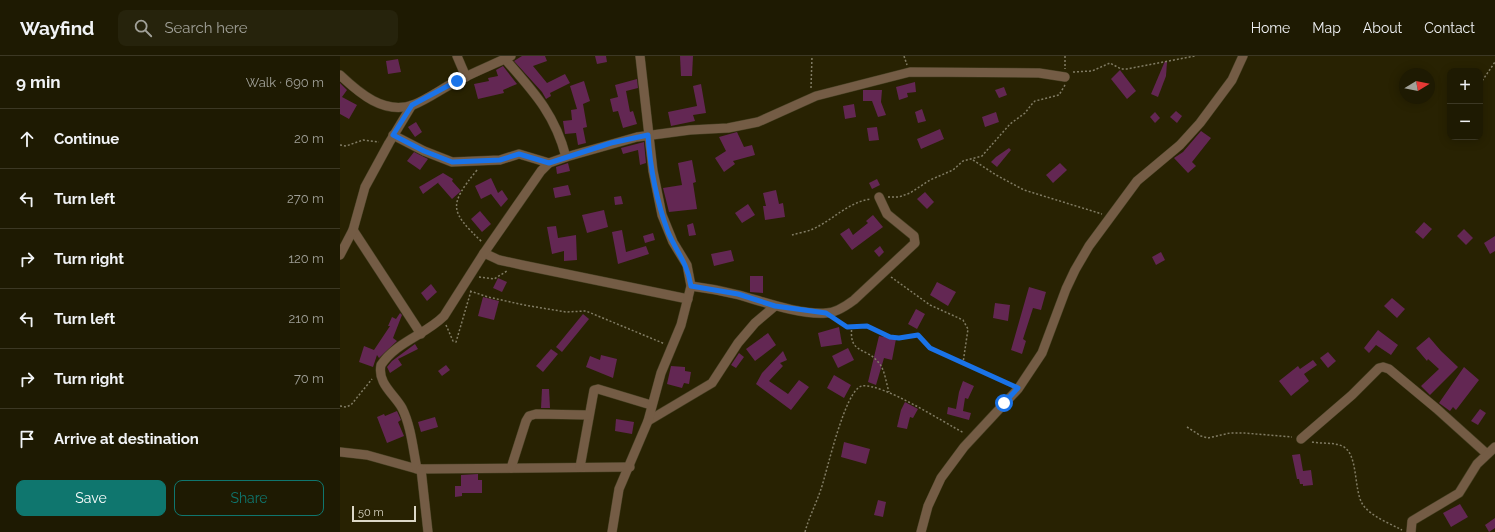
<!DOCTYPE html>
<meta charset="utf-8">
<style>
:root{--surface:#1e1a02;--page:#26230c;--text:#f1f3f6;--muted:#a1a199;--line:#3c3824;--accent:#0f766e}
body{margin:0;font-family:Raleway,sans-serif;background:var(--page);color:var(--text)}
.controls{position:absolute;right:12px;top:12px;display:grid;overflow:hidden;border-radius:8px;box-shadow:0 2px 10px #0003}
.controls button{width:36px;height:36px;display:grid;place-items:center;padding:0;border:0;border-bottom:1px solid var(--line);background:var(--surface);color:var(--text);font:20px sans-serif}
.compass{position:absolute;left:1059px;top:12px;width:36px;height:36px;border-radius:50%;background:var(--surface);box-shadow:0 2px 10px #0003;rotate:80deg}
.scale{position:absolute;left:12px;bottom:10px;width:64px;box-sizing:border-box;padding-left:4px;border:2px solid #dcd8c7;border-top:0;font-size:11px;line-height:14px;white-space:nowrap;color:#dcd8c7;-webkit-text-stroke:3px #282202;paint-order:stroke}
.stop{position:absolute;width:12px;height:12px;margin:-9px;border:3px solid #1a73e8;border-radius:50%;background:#fff}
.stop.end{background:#1a73e8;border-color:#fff;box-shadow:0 1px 4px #0008}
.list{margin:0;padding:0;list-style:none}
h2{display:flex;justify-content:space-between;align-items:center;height:52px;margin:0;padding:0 16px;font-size:17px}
h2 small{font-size:13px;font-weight:400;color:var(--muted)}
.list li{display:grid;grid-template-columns:26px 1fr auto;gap:12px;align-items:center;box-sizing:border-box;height:60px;padding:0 16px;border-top:1px solid var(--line)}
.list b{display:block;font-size:15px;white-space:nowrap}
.list em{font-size:13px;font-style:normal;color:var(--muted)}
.actions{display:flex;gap:8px;padding:12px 16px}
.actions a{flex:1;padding:9px 0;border:1px solid var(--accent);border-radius:8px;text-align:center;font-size:14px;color:var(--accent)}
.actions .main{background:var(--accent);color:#fff}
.icon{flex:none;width:22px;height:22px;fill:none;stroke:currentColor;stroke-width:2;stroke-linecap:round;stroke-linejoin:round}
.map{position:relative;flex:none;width:1155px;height:476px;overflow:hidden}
header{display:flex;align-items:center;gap:24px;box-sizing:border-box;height:56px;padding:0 20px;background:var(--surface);border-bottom:1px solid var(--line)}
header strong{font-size:19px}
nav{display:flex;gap:22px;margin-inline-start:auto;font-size:14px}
.search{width:280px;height:36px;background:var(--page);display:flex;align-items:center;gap:10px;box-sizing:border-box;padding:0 14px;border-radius:8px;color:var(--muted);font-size:15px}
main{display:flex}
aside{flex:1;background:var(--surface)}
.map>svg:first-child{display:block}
</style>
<header>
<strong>Wayfind</strong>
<div class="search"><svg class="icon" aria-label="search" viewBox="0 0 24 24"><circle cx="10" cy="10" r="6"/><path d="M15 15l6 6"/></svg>Search here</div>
<nav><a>Home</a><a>Map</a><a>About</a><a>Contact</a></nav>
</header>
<main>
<aside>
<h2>9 min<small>Walk · 690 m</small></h2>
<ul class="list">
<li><svg class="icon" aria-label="ahead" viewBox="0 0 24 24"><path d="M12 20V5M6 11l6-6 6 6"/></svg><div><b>Continue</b></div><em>20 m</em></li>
<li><svg class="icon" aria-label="left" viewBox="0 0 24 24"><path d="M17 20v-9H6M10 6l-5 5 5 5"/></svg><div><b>Turn left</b></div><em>270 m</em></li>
<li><svg class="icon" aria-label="right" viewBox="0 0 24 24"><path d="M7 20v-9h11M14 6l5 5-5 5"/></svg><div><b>Turn right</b></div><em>120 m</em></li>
<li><svg class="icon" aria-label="left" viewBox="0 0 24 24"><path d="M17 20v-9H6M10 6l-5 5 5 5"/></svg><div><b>Turn left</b></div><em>210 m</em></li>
<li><svg class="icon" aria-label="right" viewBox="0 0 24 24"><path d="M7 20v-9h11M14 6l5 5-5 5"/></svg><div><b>Turn right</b></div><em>70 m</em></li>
<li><svg class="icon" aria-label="arrive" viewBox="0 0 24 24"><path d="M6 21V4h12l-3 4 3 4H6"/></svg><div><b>Arrive at destination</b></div></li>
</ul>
<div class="actions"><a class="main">Save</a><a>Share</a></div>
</aside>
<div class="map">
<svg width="1155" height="476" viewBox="0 0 1155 476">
<rect width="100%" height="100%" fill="#282202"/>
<g fill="#632753">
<polygon points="182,0 205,0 207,5 193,10 207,27 225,18 230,27 210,37 211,40 206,43 202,36 174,5"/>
<polygon points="255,0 266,0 267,6 257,8"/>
<polygon points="340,0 353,0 352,20 341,20"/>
<polygon points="58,3 61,16 48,18 46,5"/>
<polygon points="825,5 827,6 826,20 818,41 811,38"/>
<polygon points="163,10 177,28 163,34 164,37 138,43 134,28 149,25 148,22 158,20 156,14"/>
<polygon points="780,14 796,35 787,43 771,23"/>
<polygon points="297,23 298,32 286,35 290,56 293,55 297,68 283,72 278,55 273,56 270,43 278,41 275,29"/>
<polygon points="244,25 250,45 243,48 247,71 243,72 246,87 238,89 236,77 225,78 223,65 232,64 231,54 237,53 230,30"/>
<polygon points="575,26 576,36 567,37 568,41 559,44 556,31"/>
<polygon points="0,27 7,34 2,41 17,49 9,63 0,58"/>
<polygon points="361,28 366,57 353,59 355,65 331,70 328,56 357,50 353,30"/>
<polygon points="664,31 667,39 659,42 655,34"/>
<polygon points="523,34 542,34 541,46 546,59 538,61 532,45 523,45"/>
<polygon points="514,48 516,61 505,63 503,50"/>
<polygon points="582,53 586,65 578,67 575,56"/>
<polygon points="836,55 842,60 837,67 830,61"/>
<polygon points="656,56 659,66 645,71 642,61"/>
<polygon points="815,56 820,62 815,67 810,61"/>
<polygon points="76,66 82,76 75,81 68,71"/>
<polygon points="537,71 539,84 529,85 527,72"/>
<polygon points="600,73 604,83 581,93 577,83"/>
<polygon points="861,75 871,82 852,106 856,110 848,117 834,102 843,96"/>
<polygon points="397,76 404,91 412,89 415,99 393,105 395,108 384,116 375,102 386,95 379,81"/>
<polygon points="304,86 306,107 300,109 298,94 283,98 281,92"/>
<polygon points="669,92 671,94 657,111 651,106 656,101"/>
<polygon points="74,96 88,103 80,114 67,105"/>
<polygon points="352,104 356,126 353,127 357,153 329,156 323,132 342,129 338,107"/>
<polygon points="228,107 230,115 217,118 216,111"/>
<polygon points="720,107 727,114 713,127 706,119"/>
<polygon points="103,117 113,123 112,125 121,135 112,143 98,127 99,126 83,138 79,131"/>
<polygon points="151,122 158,137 162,134 168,143 161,151 151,138 141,143 135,130"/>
<polygon points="537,123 540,129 532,133 529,127"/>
<polygon points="228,129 231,139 215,142 213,132"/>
<polygon points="436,134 439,148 443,147 445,161 425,164 423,150 426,150 423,137"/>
<polygon points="585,136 594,146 587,153 577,143"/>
<polygon points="281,140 283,148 275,149 274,141"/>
<polygon points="408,148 415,159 402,167 395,157"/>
<polygon points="264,154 268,171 247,177 242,159"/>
<polygon points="140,155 151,168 142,176 131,163"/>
<polygon points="533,159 543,171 512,194 500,178 509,172 513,179 528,167 526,165"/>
<polygon points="1084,166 1092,173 1083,183 1075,176"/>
<polygon points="353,167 356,179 349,180 347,169"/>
<polygon points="216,170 218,182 236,179 237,204 224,205 224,195 212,198 207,171"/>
<polygon points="1124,173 1133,182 1126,189 1117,180"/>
<polygon points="282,174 286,196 306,190 309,198 278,208 272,176"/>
<polygon points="313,177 315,184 305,187 303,180"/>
<polygon points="1155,180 1155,195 1150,198 1144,187"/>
<polygon points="540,190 544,196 539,201 534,195"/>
<polygon points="391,194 394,205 374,210 371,198"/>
<polygon points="821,196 825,204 816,209 812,201"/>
<polygon points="410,220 423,220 423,237 410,236"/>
<polygon points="158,222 167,226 162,236 153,232"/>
<polygon points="597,226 616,236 608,250 590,239"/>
<polygon points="91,228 97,236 87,245 81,237"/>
<polygon points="689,231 706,236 701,254 693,252 683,283 686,285 682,298 671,294"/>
<polygon points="143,241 159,245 154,264 138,260"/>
<polygon points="1052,242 1065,253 1057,262 1044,250"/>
<polygon points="655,247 670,249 668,265 653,262"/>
<polygon points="576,253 585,258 577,273 568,268"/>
<polygon points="60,257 62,259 53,282 57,285 39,302 37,299 33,311 19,306 24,290 34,294 50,270 48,270 52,261 56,263"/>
<polygon points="243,258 249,263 222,296 216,291"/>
<polygon points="499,271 502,288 481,291 478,277"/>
<polygon points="1038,274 1058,289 1051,299 1036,289 1029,297 1024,292"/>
<polygon points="428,277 436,289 415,305 406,293"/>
<polygon points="539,280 556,283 552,304 544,302 536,329 528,326"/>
<polygon points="1089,281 1101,295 1118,311 1090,339 1081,330 1099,313 1088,303 1087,305 1076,292"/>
<polygon points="75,288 78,293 58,303 62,309 50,317 47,311 52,305"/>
<polygon points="508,292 514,304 498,312 492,300"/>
<polygon points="211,293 218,298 203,316 196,310"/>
<polygon points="443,295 447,304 440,307 443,310 429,325 448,338 459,324 469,331 451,354 416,328 422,317"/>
<polygon points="988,296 996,305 988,312 980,302"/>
<polygon points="399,297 404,301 396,312 391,309"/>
<polygon points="261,299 277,303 273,322 246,311 250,300 260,304"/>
<polygon points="973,304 977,309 964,318 969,325 951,340 939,325 958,310 960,313"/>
<polygon points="106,309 110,314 102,320 98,315"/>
<polygon points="331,310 345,311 345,315 351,316 349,328 344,327 342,332 327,328"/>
<polygon points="1124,311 1139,324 1116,354 1113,351 1110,355 1099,347"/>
<polygon points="494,319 511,329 504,342 487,332"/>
<polygon points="623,325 634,330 628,343 625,342 623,355 631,357 629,364 607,358 608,351 616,353 619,336"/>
<polygon points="202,333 209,333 210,352 201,352"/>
<polygon points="565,346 578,353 573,362 570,361 567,373 557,371 561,354"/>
<polygon points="1140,353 1146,357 1138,369 1131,365"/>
<polygon points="57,355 61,364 58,366 64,380 47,387 37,361 44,358 45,360"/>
<polygon points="95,361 98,371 81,376 78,366"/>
<polygon points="276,363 294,366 292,378 275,375"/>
<polygon points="504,386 530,393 526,408 501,401"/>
<polygon points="960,398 963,415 971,414 973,429 963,430 963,428 960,428 959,423 957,423 952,399"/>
<polygon points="138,418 138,424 142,424 142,437 122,437 122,440 115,441 115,430 121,430 121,419"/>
<polygon points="538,444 546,446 543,461 534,459"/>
<polygon points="1120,448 1128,461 1111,471 1103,457"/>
<polygon points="1155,462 1155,472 1149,476 1145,469"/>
</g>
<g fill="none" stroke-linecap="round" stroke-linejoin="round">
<g stroke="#453f22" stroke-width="10">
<g id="street">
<polyline points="117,0 126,21"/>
<path d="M165 3C193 35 215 58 226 101"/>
<path d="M0 19C19 37 44 59 73 49 86 44 100 34 113 27 132 17 152 9 171 0"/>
<polyline points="53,79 84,95 112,106 160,104 179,98 209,107"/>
<polyline points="13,174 81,278"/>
<polyline points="144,197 159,204 182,209 348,243"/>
<polyline points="0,199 13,174 25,131 49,87 72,49"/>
<path d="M351 230C367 232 383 235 399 239 424 246 460 259 486 257 496 257 506 250 514 244L575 187 574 180 547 158 539 141"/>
<polyline points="308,365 372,327 398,287 415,267 435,250"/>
<polyline points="961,383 1012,339 1039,312 1043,311 1049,313 1097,353 1147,398"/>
<polyline points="0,396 27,399 77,413 290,411"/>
<polyline points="240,411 254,334 258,333 311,349"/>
<polyline points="171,412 186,365 189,360 196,358 248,359"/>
<path d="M77 413C73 393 71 370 62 352 54 338 37 327 41 309 56 286 85 279 104 260L144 197 201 115 209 107 226 101 297 81 350 74 388 72 418 66 476 40 570 16 699 17 725 21"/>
<polyline points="81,413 88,476"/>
<polyline points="272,476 279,433 308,365 321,317 341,269 351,230 347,209 333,186 322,159 313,115 300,0"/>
<polyline points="581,476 588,450 601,422 624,391 678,333 702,297 726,233 735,214 749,190 797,125 840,89 860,67 892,24 903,0"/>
<polyline points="1071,476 1072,465 1119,437 1137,408 1155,391"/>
</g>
</g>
<g stroke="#817c64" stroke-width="1.5" stroke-dasharray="2 2" stroke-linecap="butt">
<polyline points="564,0 567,9"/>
<polyline points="725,0 725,13"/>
<polyline points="733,16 752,15 770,7 781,13 787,13 855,0"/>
<polyline points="1140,28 1155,6"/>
<polyline points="471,32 472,0"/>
<polyline points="0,89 6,90 23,84 39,86"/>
<polyline points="633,104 656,119 684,134 762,158"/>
<path d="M137 114C108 150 110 155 142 186"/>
<polyline points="548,141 559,141 570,137 590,124 613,114 623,105 642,100 670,68 685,57 692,48 695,45 719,39 725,29"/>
<path d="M452 179C458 177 467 176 473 173 493 164 508 146 531 143"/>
<polyline points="139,221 154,223 167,215"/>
<polyline points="551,221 590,249 623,264 628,273 623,307"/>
<polyline points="130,235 148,241 184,249 226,256 246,255 325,288"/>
<polyline points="496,264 507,271 527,270 550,281 559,282 578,279 590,292 670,329"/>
<polyline points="106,269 113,285 116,286 131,235"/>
<path d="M512 270C508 299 526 290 539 307 545 314 546 327 549 336"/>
<polyline points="0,350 6,351 11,349 32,323"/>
<polyline points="847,371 861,380 868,382 890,377 904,377 952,381"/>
<path d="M972 386C982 388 993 386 1002 390 1019 397 1013 434 1023 449 1032 461 1049 467 1062 474"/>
<path d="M465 476C469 461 476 448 481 433 487 416 505 333 522 330 543 327 603 366 624 377"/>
</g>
<use href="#street" stroke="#745c45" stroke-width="9"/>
</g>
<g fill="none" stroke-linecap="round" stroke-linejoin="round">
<path stroke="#1a73e8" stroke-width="5" d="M117 25 72 49 53 79 84 95 112 106 160 104 179 98 209 107 271 87 308 79C310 111 317 146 328 176 337 197 347 206 351 230L398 238 435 250 486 257 507 271 527 270 550 281 559 282 578 279 590 292 678 332 664 347"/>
</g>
</svg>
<div class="controls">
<button>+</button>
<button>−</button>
</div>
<svg class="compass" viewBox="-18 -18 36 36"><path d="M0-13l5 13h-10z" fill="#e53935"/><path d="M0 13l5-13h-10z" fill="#a1a199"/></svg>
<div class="scale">50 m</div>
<div class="stop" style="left:664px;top:347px"></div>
<div class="stop end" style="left:117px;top:25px"></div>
</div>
</main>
